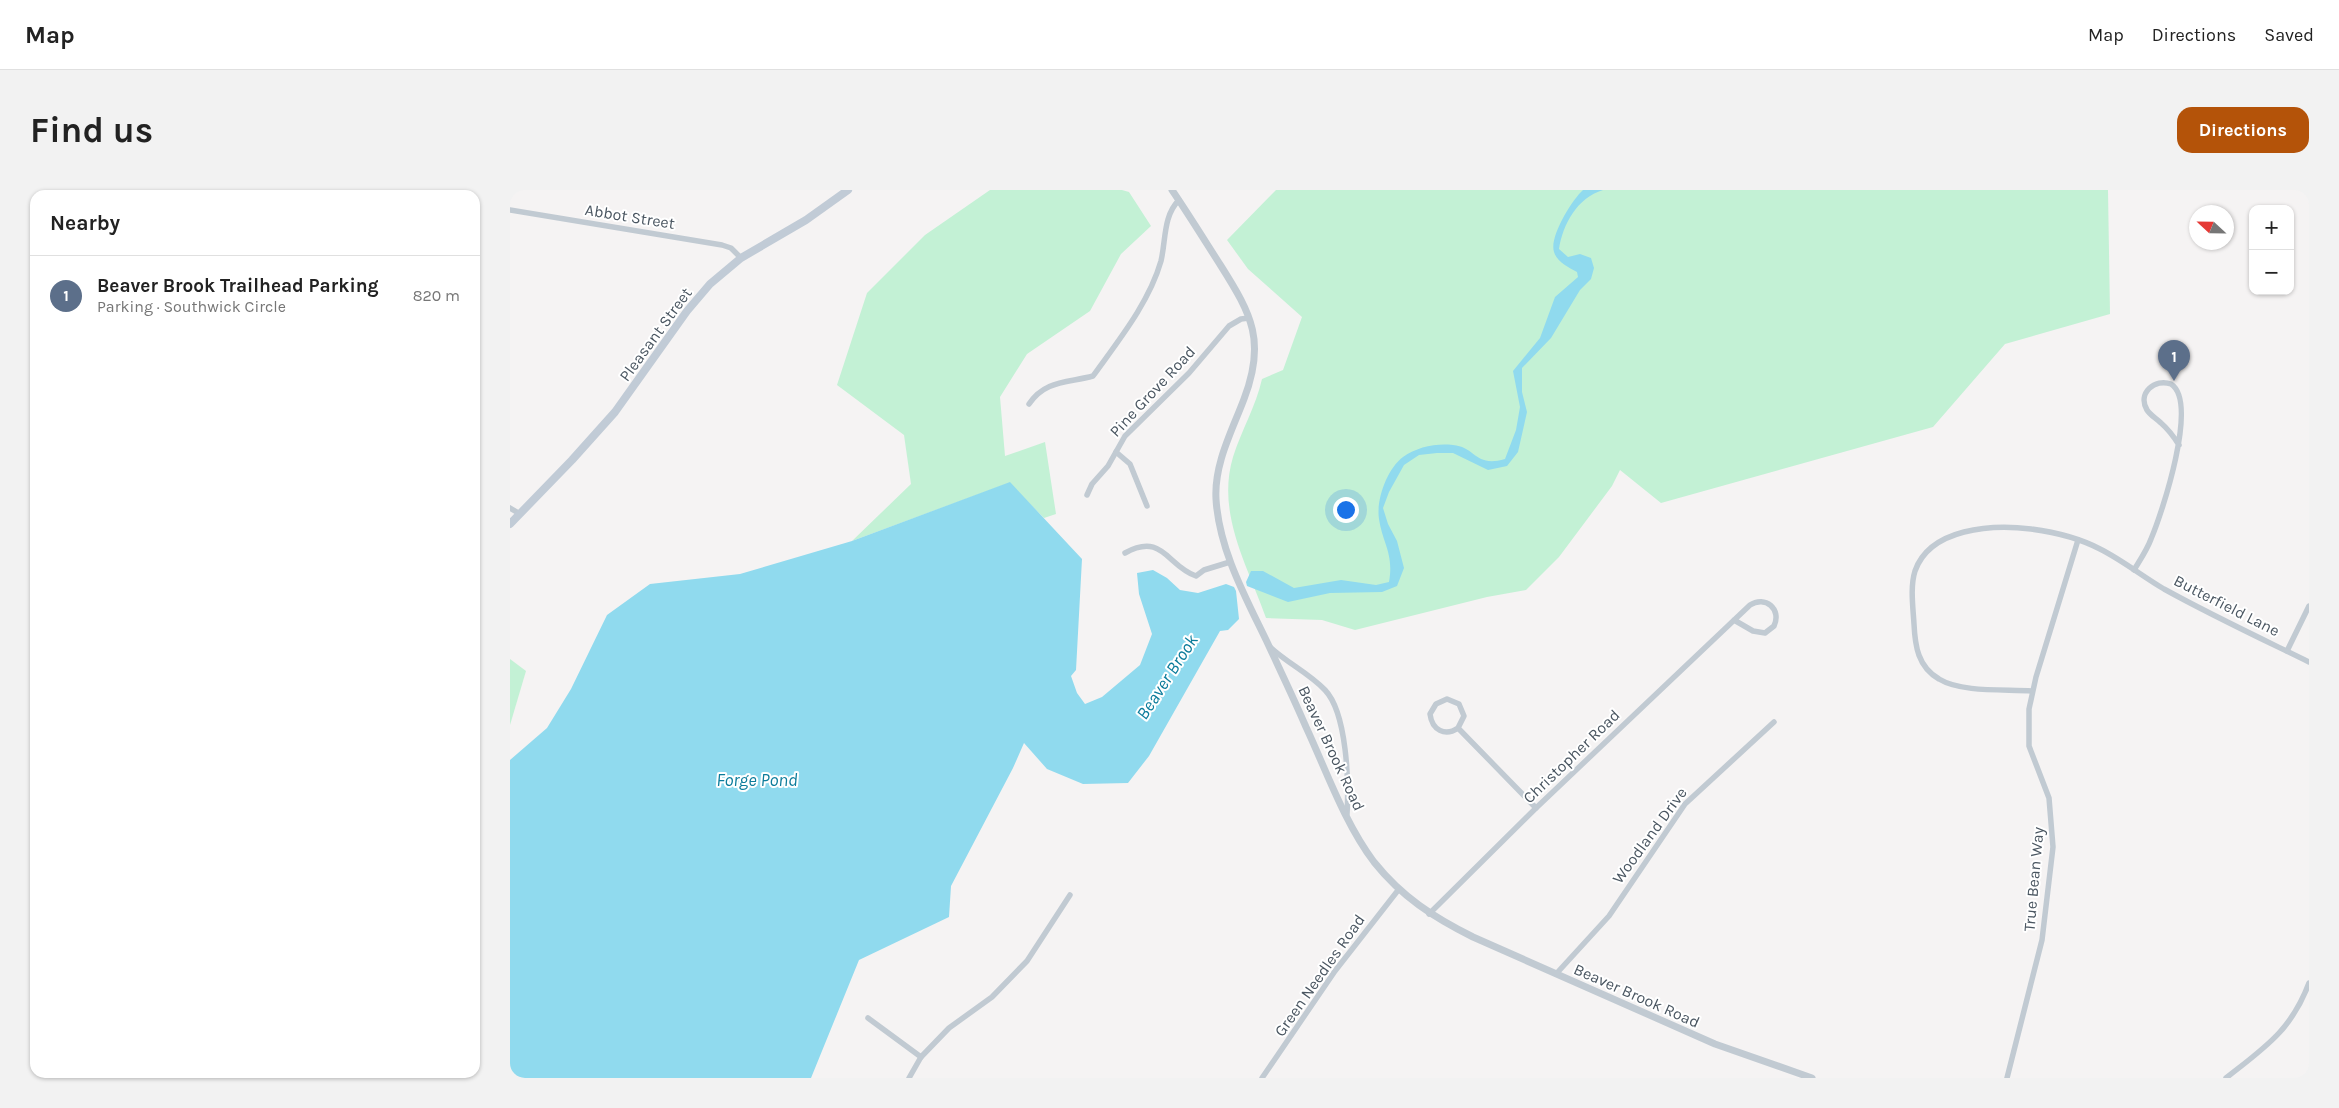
<!DOCTYPE html>
<meta charset="utf-8">
<style>
:root{--surface:#fff;--page:#f2f2f2;--text:#222;--muted:#767676;--line:#e0e0e0;--accent:#b45309}
body{margin:0;font-family:Karla,sans-serif;background:var(--page);color:var(--text)}
.controls{position:absolute;right:15px;top:15px;display:grid;overflow:hidden;border-radius:10px;box-shadow:0 1px 4px #0004}
.controls button{width:45px;height:45px;display:grid;place-items:center;padding:0;border:0;border-bottom:1px solid var(--line);background:var(--surface);color:var(--text);font:25px sans-serif}
.compass{position:absolute;left:1679px;top:15px;width:45px;height:45px;border-radius:50%;background:var(--surface);box-shadow:0 1px 4px #0004;rotate:292deg}
.you{position:absolute;left:835px;top:319px;width:18px;height:18px;margin:-12px;border:4px solid #fff;border-radius:50%;background:#1a73e8;box-shadow:0 0 0 8px #1a73e833}
.badge{display:grid;place-items:center;width:32px;height:32px;border-radius:50%;background:var(--accent);color:#fff;font-size:16px;font-weight:700}
.pin{position:absolute;translate:-50% -41px;filter:drop-shadow(0 1px 2px #0008)}
.pin::after{content:'';position:absolute;top:26px;width:18px;height:15px;background:inherit;clip-path:polygon(0 0,100% 0,50% 100%)}
.list{margin:0;padding:0;list-style:none}
h2{display:flex;justify-content:space-between;align-items:center;height:65px;margin:0;padding:0 20px;font-size:21px}
h2 small{font-size:16px;font-weight:400;color:var(--muted)}
.list li{display:grid;grid-template-columns:32px 1fr auto;gap:15px;align-items:center;box-sizing:border-box;height:80px;padding:0 20px;border-top:1px solid var(--line)}
.list b{display:block;font-size:19px;white-space:nowrap}
.list p{margin:0;font-size:16px;white-space:nowrap;color:var(--muted)}
.list em{font-size:16px;font-style:normal;color:var(--muted)}
.map{position:relative;flex:none;width:1799px;height:888px;overflow:hidden;border-radius:15px}
header{display:flex;align-items:center;gap:30px;box-sizing:border-box;height:70px;padding:0 25px;background:var(--surface);border-bottom:1px solid var(--line)}
header strong{font-size:24px}
nav{display:flex;gap:28px;margin-inline-start:auto;font-size:18px}
.intro{display:flex;align-items:center;justify-content:space-between;box-sizing:border-box;height:120px;padding:0 30px}
h1{margin:0;font-size:35px}
.button{padding:12px 22px;border-radius:15px;background:var(--accent);color:#fff;font-size:18px;font-weight:700}
main{display:flex;gap:30px;padding:0 30px}
aside{flex:1;background:var(--surface);border-radius:15px;box-shadow:0 1px 4px #0004}
.map>svg:first-child{display:block}
</style>
<header>
<strong>Map</strong>
<nav><a>Map</a><a>Directions</a><a>Saved</a></nav>
</header>
<div class="intro"><h1>Find us</h1><a class="button">Directions</a></div>
<main>
<aside>
<h2>Nearby<small></small></h2>
<ul class="list">
<li><span class="badge" style="background:#5c6f8a">1</span><div><b>Beaver Brook Trailhead Parking</b><p>Parking · Southwick Circle</p></div><em>820 m</em></li>
</ul>
</aside>
<div class="map">
<svg width="1799" height="888" viewBox="0 0 1799 888">
<rect width="100%" height="100%" fill="#f5f3f3"/>
<g fill="#c3f1d5">
<polygon points="480,0 612,0 619,2 641,36 611,64 580,121 517,164 490,207 495,266 535,252 546,324 534,328 499,293 342,351 401,294 394,245 327,195 357,103 415,45"/>
<path d="M766 0H1598L1600 124 1495 154 1423 237 1151 313 1110 280 1102 296 1049 367 1016 400 977 407 845 440 812 430 756 428C738 376 706 324 723 267 731 241 746 216 752 189L773 180 792 127 738 79 717 50Z"/>
<polygon points="0,469 16,481 0,535"/>
</g>
<g fill="#90daee">
<path d="M1073 0H1093C1067 8 1053 34 1049 59L1058 67 1070 64 1081 68 1084 78 1081 89 1070 100 1041 148 1012 178V202L1017 222 1008 262 997 276 978 280 943 263H927L909 265 894 275 879 302 873 318 878 334 887 351 894 378 887 396 872 402 820 403 778 412 737 396 736 392 741 381H753L784 398 831 390 866 395 879 392C884 363 873 355 869 329 866 310 877 279 893 267 907 257 926 253 943 255 966 257 965 278 995 269L1006 240 1010 217 1003 181 1030 148 1045 107 1068 87 1067 82C1058 77 1047 72 1044 62 1039 47 1062 10 1073 0Z"/>
<polygon points="500,292 572,369 566,480 561,486 567,503 575,514 592,507 630,475 642,444 629,404 627,383 643,380 657,388 670,400 688,403 716,394 724,397 726,401 729,429 718,440 710,441 639,566 618,593 573,594 537,579 514,553 503,578 441,696 439,727 349,770 301,888 0,888 0,570 37,538 61,499 97,425 140,394 230,384 342,351"/>
</g>
<g fill="none" stroke-linecap="round" stroke-linejoin="round">
<g stroke="#c1cad2" stroke-width="5.5">
<polyline points="0,20 212,55 221,58 231,68"/>
<path d="M519 214C535 190 557 193 583 186 608 151 639 113 651 71 656 50 653 26 669 10"/>
<polyline points="606,262 620,274 637,316"/>
<polyline points="577,305 582,294 598,276 615,246 679,183 719,136 731,129 739,128"/>
<polyline points="0,318 10,324"/>
<path d="M615 363C653 342 657 376 686 386L694 380 720 372"/>
<path d="M1624 380C1630 370 1637 360 1641 349 1652 323 1689 212 1661 194 1645 188 1627 203 1637 220 1640 225 1646 228 1651 233 1658 239 1664 247 1669 255"/>
<path d="M760 457C777 473 799 483 815 500 837 523 839 593 837 624"/>
<polyline points="1777,461 1799,416"/>
<path d="M1522 501C1496 499 1452 503 1429 489 1408 477 1405 456 1404 434 1403 417 1400 397 1405 381 1420 338 1482 334 1521 339 1544 342 1569 348 1590 359 1612 370 1632 386 1654 399 1701 425 1750 448 1799 472"/>
<path d="M948 538C935 547 922 540 920 524L926 514 937 509 949 514 954 526 948 538 1026 618"/>
<path d="M919 724 1026 618 1240 415C1255 405 1272 419 1264 436L1255 443 1243 441 1224 430"/>
<polyline points="1046,784 1099,726 1175,614 1264,532"/>
<polyline points="358,828 411,867"/>
<polyline points="399,888 411,867 439,838 482,807 517,771 560,705"/>
<polyline points="752,888 825,781 889,699"/>
<polyline points="1497,888 1532,750 1543,657 1539,608 1519,556 1519,519 1526,487 1568,350"/>
<path d="M1716 888C1754 858 1781 841 1799 793"/>
</g>
<path stroke="#c1cad2" stroke-width="7" d="M662 0C679 25 695 51 711 76 742 125 756 152 734 209 722 241 704 274 706 309 709 360 736 408 758 454 771 482 784 509 796 537 816 580 835 634 864 672 892 707 923 727 963 747L1205 854 1302 888"/>
<polyline stroke="#c1cbd6" stroke-width="8" points="0,334 62,270 105,222 177,121 200,94 231,68 296,30 338,0"/>
</g>
<g text-anchor="middle" stroke-width="4" stroke-linejoin="round" paint-order="stroke">
<g font-size="16" fill="#4a5661" stroke="#fff">
<text transform="translate(120 26) rotate(9)" y="6">Abbot Street</text>
<text transform="translate(145 144) rotate(-54)" y="6">Pleasant Street</text>
<text transform="translate(642 201) rotate(-47)" y="6">Pine Grove Road</text>
<text transform="translate(1717 415) rotate(27)" y="6">Butterfield Lane</text>
<text transform="translate(822 558) rotate(65)" y="6">Beaver Brook Road</text>
<text transform="translate(1061 566) rotate(-44)" y="6">Christopher Road</text>
<text transform="translate(1139 645) rotate(-54)" y="6">Woodland Drive</text>
<text transform="translate(1523 689) rotate(-85)" y="6">True Bean Way</text>
<text transform="translate(809 785) rotate(-55)" y="6">Green Needles Road</text>
<text transform="translate(1127 805) rotate(24)" y="6">Beaver Brook Road</text>
</g>
<g font-size="18" font-style="italic" fill="#0c7c9b" stroke="#fff">
<text transform="translate(657 487) rotate(-57)" y="6">Beaver Brook</text>
<text x="247" y="596">Forge Pond</text>
</g>
</g>
</svg>
<div class="controls">
<button>+</button>
<button>−</button>
</div>
<svg class="compass" viewBox="-18 -18 36 36"><path d="M0-13l5 13h-10z" fill="#e53935"/><path d="M0 13l5-13h-10z" fill="#767676"/></svg>
<div class="you"></div>
<div class="pin badge" style="left:1664px;top:191px;background:#5c6f8a">1</div>
</div>
</main>
